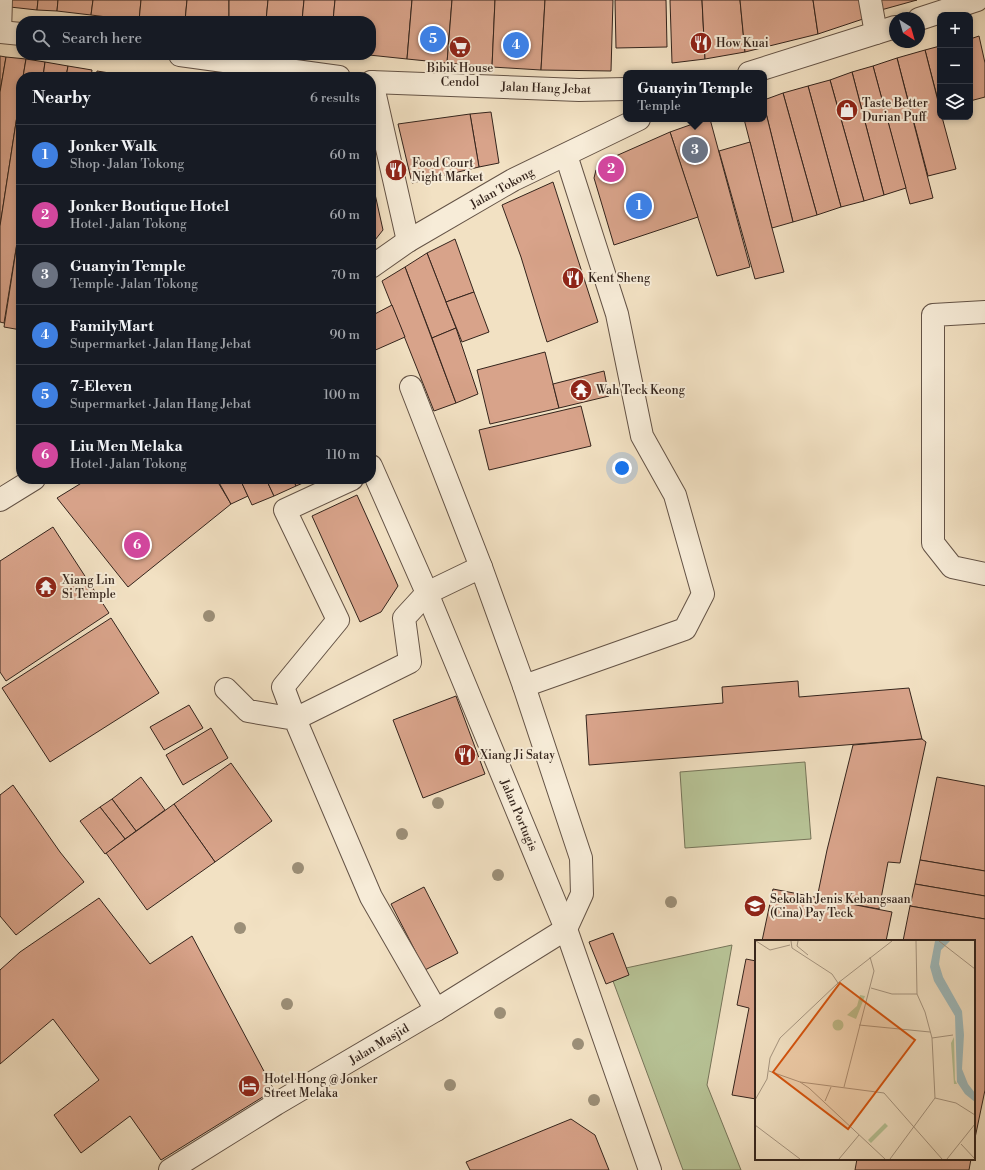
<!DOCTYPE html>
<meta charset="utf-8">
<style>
:root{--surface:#171b24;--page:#242831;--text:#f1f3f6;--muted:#9ea1a6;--line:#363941;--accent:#c59692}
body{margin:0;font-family:"Libre Bodoni",serif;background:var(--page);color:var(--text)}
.controls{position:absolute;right:12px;top:12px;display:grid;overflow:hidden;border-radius:8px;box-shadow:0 2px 6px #0003}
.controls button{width:36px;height:36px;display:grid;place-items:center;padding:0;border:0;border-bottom:1px solid var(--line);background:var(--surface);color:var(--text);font:20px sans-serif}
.compass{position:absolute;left:889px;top:12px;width:36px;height:36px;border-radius:50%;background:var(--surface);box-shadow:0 2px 6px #0003;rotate:143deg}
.you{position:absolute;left:622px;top:468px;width:14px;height:14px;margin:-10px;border:3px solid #fff;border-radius:50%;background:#1a73e8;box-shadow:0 0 0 6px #1a73e833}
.badge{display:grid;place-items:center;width:26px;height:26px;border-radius:50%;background:var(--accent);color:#fff;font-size:13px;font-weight:700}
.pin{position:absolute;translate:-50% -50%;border:2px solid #fff;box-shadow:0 1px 4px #0006}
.popup{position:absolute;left:623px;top:70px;width:144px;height:52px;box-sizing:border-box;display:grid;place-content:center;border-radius:8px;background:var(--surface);filter:drop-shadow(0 1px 3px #0005);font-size:13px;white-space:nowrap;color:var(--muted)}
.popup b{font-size:15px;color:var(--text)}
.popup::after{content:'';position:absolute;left:50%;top:100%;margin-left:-8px;border:8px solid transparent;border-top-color:var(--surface)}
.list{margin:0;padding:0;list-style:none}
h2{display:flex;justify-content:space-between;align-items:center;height:52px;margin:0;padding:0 16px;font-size:17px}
h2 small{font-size:13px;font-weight:400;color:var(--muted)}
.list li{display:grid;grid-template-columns:26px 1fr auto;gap:12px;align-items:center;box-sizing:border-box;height:60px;padding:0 16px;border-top:1px solid var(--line)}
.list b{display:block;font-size:15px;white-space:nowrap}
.list p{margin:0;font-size:13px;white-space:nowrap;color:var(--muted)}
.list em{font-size:13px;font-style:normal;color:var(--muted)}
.icon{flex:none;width:22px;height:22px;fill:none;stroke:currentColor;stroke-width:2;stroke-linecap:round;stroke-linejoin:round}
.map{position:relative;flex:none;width:985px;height:1170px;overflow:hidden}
.search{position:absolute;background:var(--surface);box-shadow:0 2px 6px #0003;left:16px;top:16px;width:360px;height:44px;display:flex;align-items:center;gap:10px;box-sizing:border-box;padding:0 14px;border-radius:16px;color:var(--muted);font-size:15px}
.panel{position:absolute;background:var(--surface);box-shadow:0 2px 6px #0003;left:16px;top:72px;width:360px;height:412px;border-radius:16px}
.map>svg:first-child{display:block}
</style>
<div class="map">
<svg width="985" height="1170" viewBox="0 0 985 1170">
<rect width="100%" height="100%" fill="#f2e1c3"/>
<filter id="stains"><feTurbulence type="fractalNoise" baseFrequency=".005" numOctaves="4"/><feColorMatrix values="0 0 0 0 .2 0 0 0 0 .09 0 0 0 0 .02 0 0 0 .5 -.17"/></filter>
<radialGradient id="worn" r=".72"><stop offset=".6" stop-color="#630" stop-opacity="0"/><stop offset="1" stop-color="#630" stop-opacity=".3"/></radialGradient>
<g fill="#b7c396" stroke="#767459">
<polygon points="805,762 811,839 685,848 680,772"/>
<polygon points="732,945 707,1085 741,1170 683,1170 613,981 626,968"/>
</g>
<g fill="#d8a38a" stroke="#34241c">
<polygon points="10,0 38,0 37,10 10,7"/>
<polygon points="38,0 58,0 57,11 37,10"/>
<polygon points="58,0 93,0 91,15 57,11"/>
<polygon points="93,0 141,0 139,21 91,15"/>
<polygon points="141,0 187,0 185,21 139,21"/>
<polygon points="187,0 229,0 229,21 185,21"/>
<polygon points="229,0 268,0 266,21 229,21"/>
<polygon points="268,0 304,0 302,21 266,21"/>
<polygon points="304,0 335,0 333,21 302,21"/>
<polygon points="335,0 412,0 407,59 369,55 371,55 371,21 333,21"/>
<polygon points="412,0 452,0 447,63 407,59"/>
<polygon points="452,0 495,0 492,67 447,63"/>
<polygon points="495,0 545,0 541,70 492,67"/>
<polygon points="545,0 613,0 611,71 541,70"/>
<polygon points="615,0 666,0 667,47 616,48"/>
<polygon points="670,0 702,0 705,59 672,63"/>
<polygon points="702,0 740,0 745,52 705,59"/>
<polygon points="740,0 813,0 818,34 745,52"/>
<polygon points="813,0 859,0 863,19 818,34"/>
<polygon points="879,0 917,0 881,10"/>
<polygon points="979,36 985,63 985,97 970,101 970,39"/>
<polygon points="940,46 940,108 925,50"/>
<polygon points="925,50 940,109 940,117 942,117 956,169 928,176 897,58"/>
<polygon points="0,56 6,57 0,92"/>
<polygon points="6,57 26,59 23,77 21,77 21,90 0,226 0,92"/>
<polygon points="897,58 933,198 910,204 873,66"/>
<polygon points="26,59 45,62 43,77 23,77"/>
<polygon points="45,62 68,66 66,77 43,77"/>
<polygon points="68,66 92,70 91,77 66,77"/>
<polygon points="873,66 906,188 884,195 852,72"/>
<polygon points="97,71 122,75 122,77 96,77"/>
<polygon points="852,72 884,195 864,201 830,80"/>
<polygon points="830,80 864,201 841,207 808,86"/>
<polygon points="808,86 841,207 817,215 783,93"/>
<polygon points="21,90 21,218 4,323 0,322 0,226"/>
<polygon points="783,93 817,215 793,222 764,105 764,100"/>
<polygon points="764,105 793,222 772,228 744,119 764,119"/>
<polygon points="491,112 499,163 479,167 470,114"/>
<polygon points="470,114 479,167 412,183 398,124"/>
<polygon points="707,119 710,119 750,267 717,276 670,132"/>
<polygon points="670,132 698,217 614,245 594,178 596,170 602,163 609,159"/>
<polygon points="750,142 772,228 784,272 755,279 719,151"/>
<polygon points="553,182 598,322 547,342 521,257 502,205"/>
<polygon points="371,185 373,185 383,230 371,245"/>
<polygon points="21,218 21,330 4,327"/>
<polygon points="455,239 474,292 446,302 427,253"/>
<polygon points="427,253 456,328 432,338 405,267"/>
<polygon points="405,267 456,403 434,411 382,281"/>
<polygon points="474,292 489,332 462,342 446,302"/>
<polygon points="392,305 405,337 371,352 371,316"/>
<polygon points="456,328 478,394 456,403 432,338"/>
<polygon points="545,352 559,408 490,424 477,370"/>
<polygon points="604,371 609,396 559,408 553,384"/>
<polygon points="581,406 591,446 489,470 479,430"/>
<polygon points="88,479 216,479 231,504 128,587 57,498"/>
<polygon points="217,479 240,479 248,496 231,504"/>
<polygon points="240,479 266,479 274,496 252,505"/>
<polygon points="266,479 293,479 296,486 274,496"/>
<polygon points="293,479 312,479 296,486"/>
<polygon points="357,495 398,586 381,612 360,622 312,516"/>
<polygon points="53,527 109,613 6,681 0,672 0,561"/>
<polygon points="111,618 159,693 50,762 2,688"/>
<polygon points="798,681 799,697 909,688 922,739 589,765 586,715 723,703 722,687"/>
<polygon points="456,696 485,774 423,798 393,720"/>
<polygon points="189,705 203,728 164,750 150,727"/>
<polygon points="211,728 228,758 183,785 166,755"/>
<polygon points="922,739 926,742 900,863 888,862 879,909 817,898 827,850 853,745"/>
<polygon points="231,763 272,821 215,862 174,804"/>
<polygon points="141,777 165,810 136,831 112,799"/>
<polygon points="937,777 985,786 985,871 920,860"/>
<polygon points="13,785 60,852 84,882 16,935 0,916 0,795"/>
<polygon points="112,799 136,831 125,839 100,807"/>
<polygon points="174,804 215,862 147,910 106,853"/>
<polygon points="100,807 125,839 105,854 80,821"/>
<polygon points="920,860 985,871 985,896 915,884"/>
<polygon points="915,884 985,896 985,919 910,906"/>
<polygon points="424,887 458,953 425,970 391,904"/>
<polygon points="773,889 892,912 886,941 762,941"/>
<polygon points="99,898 150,964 192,936 274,1090 161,1160 130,1116 81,1153 54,1115 99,1080 53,1019 0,1064 0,970 20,952"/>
<polygon points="910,906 985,919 985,1090 975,1138 974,1138 974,941 903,941"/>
<polygon points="613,933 629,975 606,984 589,942"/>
<polygon points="746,959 756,961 756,1099 732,1095 749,1008 737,1005"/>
<polygon points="571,1119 595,1135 609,1170 470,1170 466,1162"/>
<polygon points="857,1159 971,1159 969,1170 855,1170"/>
</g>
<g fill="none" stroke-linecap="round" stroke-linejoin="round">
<g stroke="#645346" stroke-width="24">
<g id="minor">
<polyline points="870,0 876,33"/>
<polyline points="919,19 977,0"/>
<polyline points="0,32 1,0"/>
<polyline points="0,32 21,34"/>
<polyline points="180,55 339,77"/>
<polyline points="749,73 895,27"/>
<polyline points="371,82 579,90 626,89"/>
<polyline points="372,82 408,241"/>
<polyline points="371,267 408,241 513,180 639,119"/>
<polyline points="985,312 933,315 933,543 952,567 985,574"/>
<polyline points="411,387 481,567"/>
<polyline points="371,466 427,593 566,929 650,1170"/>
<polyline points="352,479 285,510 338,620 283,687 295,719 410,662 404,618 427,593 481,567 524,686 685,629 703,594 675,495 642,436 617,314 566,155"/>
<polyline points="0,500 34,479"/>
<polyline points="226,689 248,711 295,719 371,897 436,1010"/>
<polyline points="170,1170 276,1104 436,1010 566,929 582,894 581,858 524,686"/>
</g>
</g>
<use href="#minor" stroke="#f7ecd8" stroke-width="22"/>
</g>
<g fill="#9c8f78">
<circle cx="209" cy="616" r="6"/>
<circle cx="438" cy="803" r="6"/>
<circle cx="402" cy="834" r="6"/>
<circle cx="298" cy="868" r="6"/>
<circle cx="498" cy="875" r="6"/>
<circle cx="671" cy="902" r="6"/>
<circle cx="240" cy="928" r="6"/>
<circle cx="287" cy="1004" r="6"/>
<circle cx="500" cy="1013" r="6"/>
<circle cx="578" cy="1044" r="6"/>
<circle cx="450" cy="1085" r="6"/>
<circle cx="594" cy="1100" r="6"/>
</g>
<defs>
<g id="restaurant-disc" transform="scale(1.15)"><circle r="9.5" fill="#8f2418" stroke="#f7ecd8"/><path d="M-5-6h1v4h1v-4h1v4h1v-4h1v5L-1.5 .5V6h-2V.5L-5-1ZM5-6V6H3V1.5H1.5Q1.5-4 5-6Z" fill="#fff"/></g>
<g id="supermarket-disc" transform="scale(1.15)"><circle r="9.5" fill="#8f2418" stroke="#f7ecd8"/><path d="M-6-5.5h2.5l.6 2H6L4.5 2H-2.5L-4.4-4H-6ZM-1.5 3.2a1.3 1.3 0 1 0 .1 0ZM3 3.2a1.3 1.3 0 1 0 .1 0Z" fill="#fff"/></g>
<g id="shop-disc" transform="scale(1.15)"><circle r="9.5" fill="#8f2418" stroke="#f7ecd8"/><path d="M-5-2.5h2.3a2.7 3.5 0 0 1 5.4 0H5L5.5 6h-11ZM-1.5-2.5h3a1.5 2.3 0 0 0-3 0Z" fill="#fff"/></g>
<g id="temple-disc" transform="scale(1.15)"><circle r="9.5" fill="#8f2418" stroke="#f7ecd8"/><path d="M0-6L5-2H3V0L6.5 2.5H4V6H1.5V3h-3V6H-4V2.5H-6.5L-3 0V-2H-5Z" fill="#fff"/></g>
<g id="school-disc" transform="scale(1.15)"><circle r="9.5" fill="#8f2418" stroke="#f7ecd8"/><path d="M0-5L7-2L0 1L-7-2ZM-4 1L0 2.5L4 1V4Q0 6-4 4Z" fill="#fff"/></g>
<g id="hotel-disc" transform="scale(1.15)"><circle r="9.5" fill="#8f2418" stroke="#f7ecd8"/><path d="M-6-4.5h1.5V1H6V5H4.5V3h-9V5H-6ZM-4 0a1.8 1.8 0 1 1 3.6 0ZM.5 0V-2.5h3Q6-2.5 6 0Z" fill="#fff"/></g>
</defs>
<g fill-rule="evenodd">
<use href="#restaurant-disc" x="701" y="43"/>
<use href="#supermarket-disc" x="460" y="47"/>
<use href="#shop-disc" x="847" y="110"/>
<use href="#restaurant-disc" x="396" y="170"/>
<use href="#restaurant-disc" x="573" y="278"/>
<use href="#temple-disc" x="581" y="390"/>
<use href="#temple-disc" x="46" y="587"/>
<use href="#restaurant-disc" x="465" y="755"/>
<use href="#school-disc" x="755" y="906"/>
<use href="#hotel-disc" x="249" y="1086"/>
</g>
<g text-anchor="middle" stroke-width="4" stroke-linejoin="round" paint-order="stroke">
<g font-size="12" fill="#34241c" stroke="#f7ecd8" text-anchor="start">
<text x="716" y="47">How Kuai</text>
<text x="460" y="72" text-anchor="middle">Bibik House<tspan x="460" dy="14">Cendol</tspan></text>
<text x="862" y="107">Taste Better<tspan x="862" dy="14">Durian Puff</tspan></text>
<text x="412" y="167">Food Court<tspan x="412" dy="14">Night Market</tspan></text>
<text x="588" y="282">Kent Sheng</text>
<text x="596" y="394">Wah Teck Keong</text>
<text x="62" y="584">Xiang Lin<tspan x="62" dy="14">Si Temple</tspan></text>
<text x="480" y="759">Xiang Ji Satay</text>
<text x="770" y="903">Sekolah Jenis Kebangsaan<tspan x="770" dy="14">(Cina) Pay Teck</tspan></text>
<text x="264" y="1083">Hotel Hong @ Jonker<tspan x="264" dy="14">Street Melaka</tspan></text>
</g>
<g font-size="12" fill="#34241c" stroke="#f7ecd8">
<text transform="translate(546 88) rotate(2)" y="4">Jalan Hang Jebat</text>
<text transform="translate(502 188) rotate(-29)" y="4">Jalan Tokong</text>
<text transform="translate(519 815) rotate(67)" y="4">Jalan Portugis</text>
<text transform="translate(379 1044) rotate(-31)" y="4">Jalan Masjid</text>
</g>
</g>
<g transform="translate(755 940)">
<rect width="220" height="220" fill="#f2e1c3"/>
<path d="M105 55 110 56 101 79 92 75 102 66ZM77.5 85a5.5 5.5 0 1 1 11 0a5.5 5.5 0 1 1-11 0ZM199 97 200 140 202 144H199L196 103ZM130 183 133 186 116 203 113 200Z" fill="#b7c396"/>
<path d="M180 1H195L186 10 184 24 188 37 207 71 209 95 207 129 213 144 220 153V162L210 154 202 142 200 76 179 41 175 27Z" fill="#9fbbbd"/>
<path fill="none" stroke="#a69580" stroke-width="1" d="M1 1 15 10 35 5M36 1 37 8 77 34 83 43M43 1 42 6 53 15M161 1 162 54 170 72 177 98 180 158M184 1 220 29M116 48 137 54H162M104 85 175 92M177 98 198 95M14 131 45 142 54 148 130 219M45 142 129 153 187 219M89 147 119 31 115 17M180 158 201 163 220 175M0 160 12 139 15 118 25 98 83 43 137 1M70 161 76 147M0 185 45 219M206 204 220 219M84 219 104 195M135 219 180 158M192 219 220 184"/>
<path fill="#d6540e" fill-opacity="0.15" stroke="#d6540e" stroke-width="2" d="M85 43 160 100 93 189 18 132Z"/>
<rect width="220" height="220" fill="none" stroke="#34241c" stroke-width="2"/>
</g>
<rect width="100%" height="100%" filter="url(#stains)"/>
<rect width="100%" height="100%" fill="url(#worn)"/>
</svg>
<div class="controls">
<button>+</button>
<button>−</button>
<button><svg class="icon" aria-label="layers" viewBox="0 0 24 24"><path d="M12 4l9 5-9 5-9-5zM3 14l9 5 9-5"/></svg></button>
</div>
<svg class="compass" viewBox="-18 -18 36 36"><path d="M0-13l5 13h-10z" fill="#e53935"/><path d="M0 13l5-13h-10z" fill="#9ea1a6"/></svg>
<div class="you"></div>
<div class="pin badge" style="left:639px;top:206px;background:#3f7fe0">1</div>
<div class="pin badge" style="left:611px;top:169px;background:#d1479c">2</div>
<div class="pin badge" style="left:695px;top:150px;background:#6b7280">3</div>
<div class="popup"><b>Guanyin Temple</b>Temple</div>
<div class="pin badge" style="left:516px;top:45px;background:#3f7fe0">4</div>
<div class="pin badge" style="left:433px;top:39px;background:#3f7fe0">5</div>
<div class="pin badge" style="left:137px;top:545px;background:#d1479c">6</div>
<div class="search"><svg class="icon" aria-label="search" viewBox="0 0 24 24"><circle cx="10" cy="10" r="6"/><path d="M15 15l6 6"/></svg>Search here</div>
<section class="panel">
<h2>Nearby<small>6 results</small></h2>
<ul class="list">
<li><span class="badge" style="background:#3f7fe0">1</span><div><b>Jonker Walk</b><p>Shop · Jalan Tokong</p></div><em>60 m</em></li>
<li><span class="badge" style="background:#d1479c">2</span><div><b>Jonker Boutique Hotel</b><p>Hotel · Jalan Tokong</p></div><em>60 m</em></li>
<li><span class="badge" style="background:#6b7280">3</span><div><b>Guanyin Temple</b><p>Temple · Jalan Tokong</p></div><em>70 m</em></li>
<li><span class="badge" style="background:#3f7fe0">4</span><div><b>FamilyMart</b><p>Supermarket · Jalan Hang Jebat</p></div><em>90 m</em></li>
<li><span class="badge" style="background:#3f7fe0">5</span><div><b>7-Eleven</b><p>Supermarket · Jalan Hang Jebat</p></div><em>100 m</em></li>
<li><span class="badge" style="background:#d1479c">6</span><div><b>Liu Men Melaka</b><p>Hotel · Jalan Tokong</p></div><em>110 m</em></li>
</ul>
</section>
</div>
